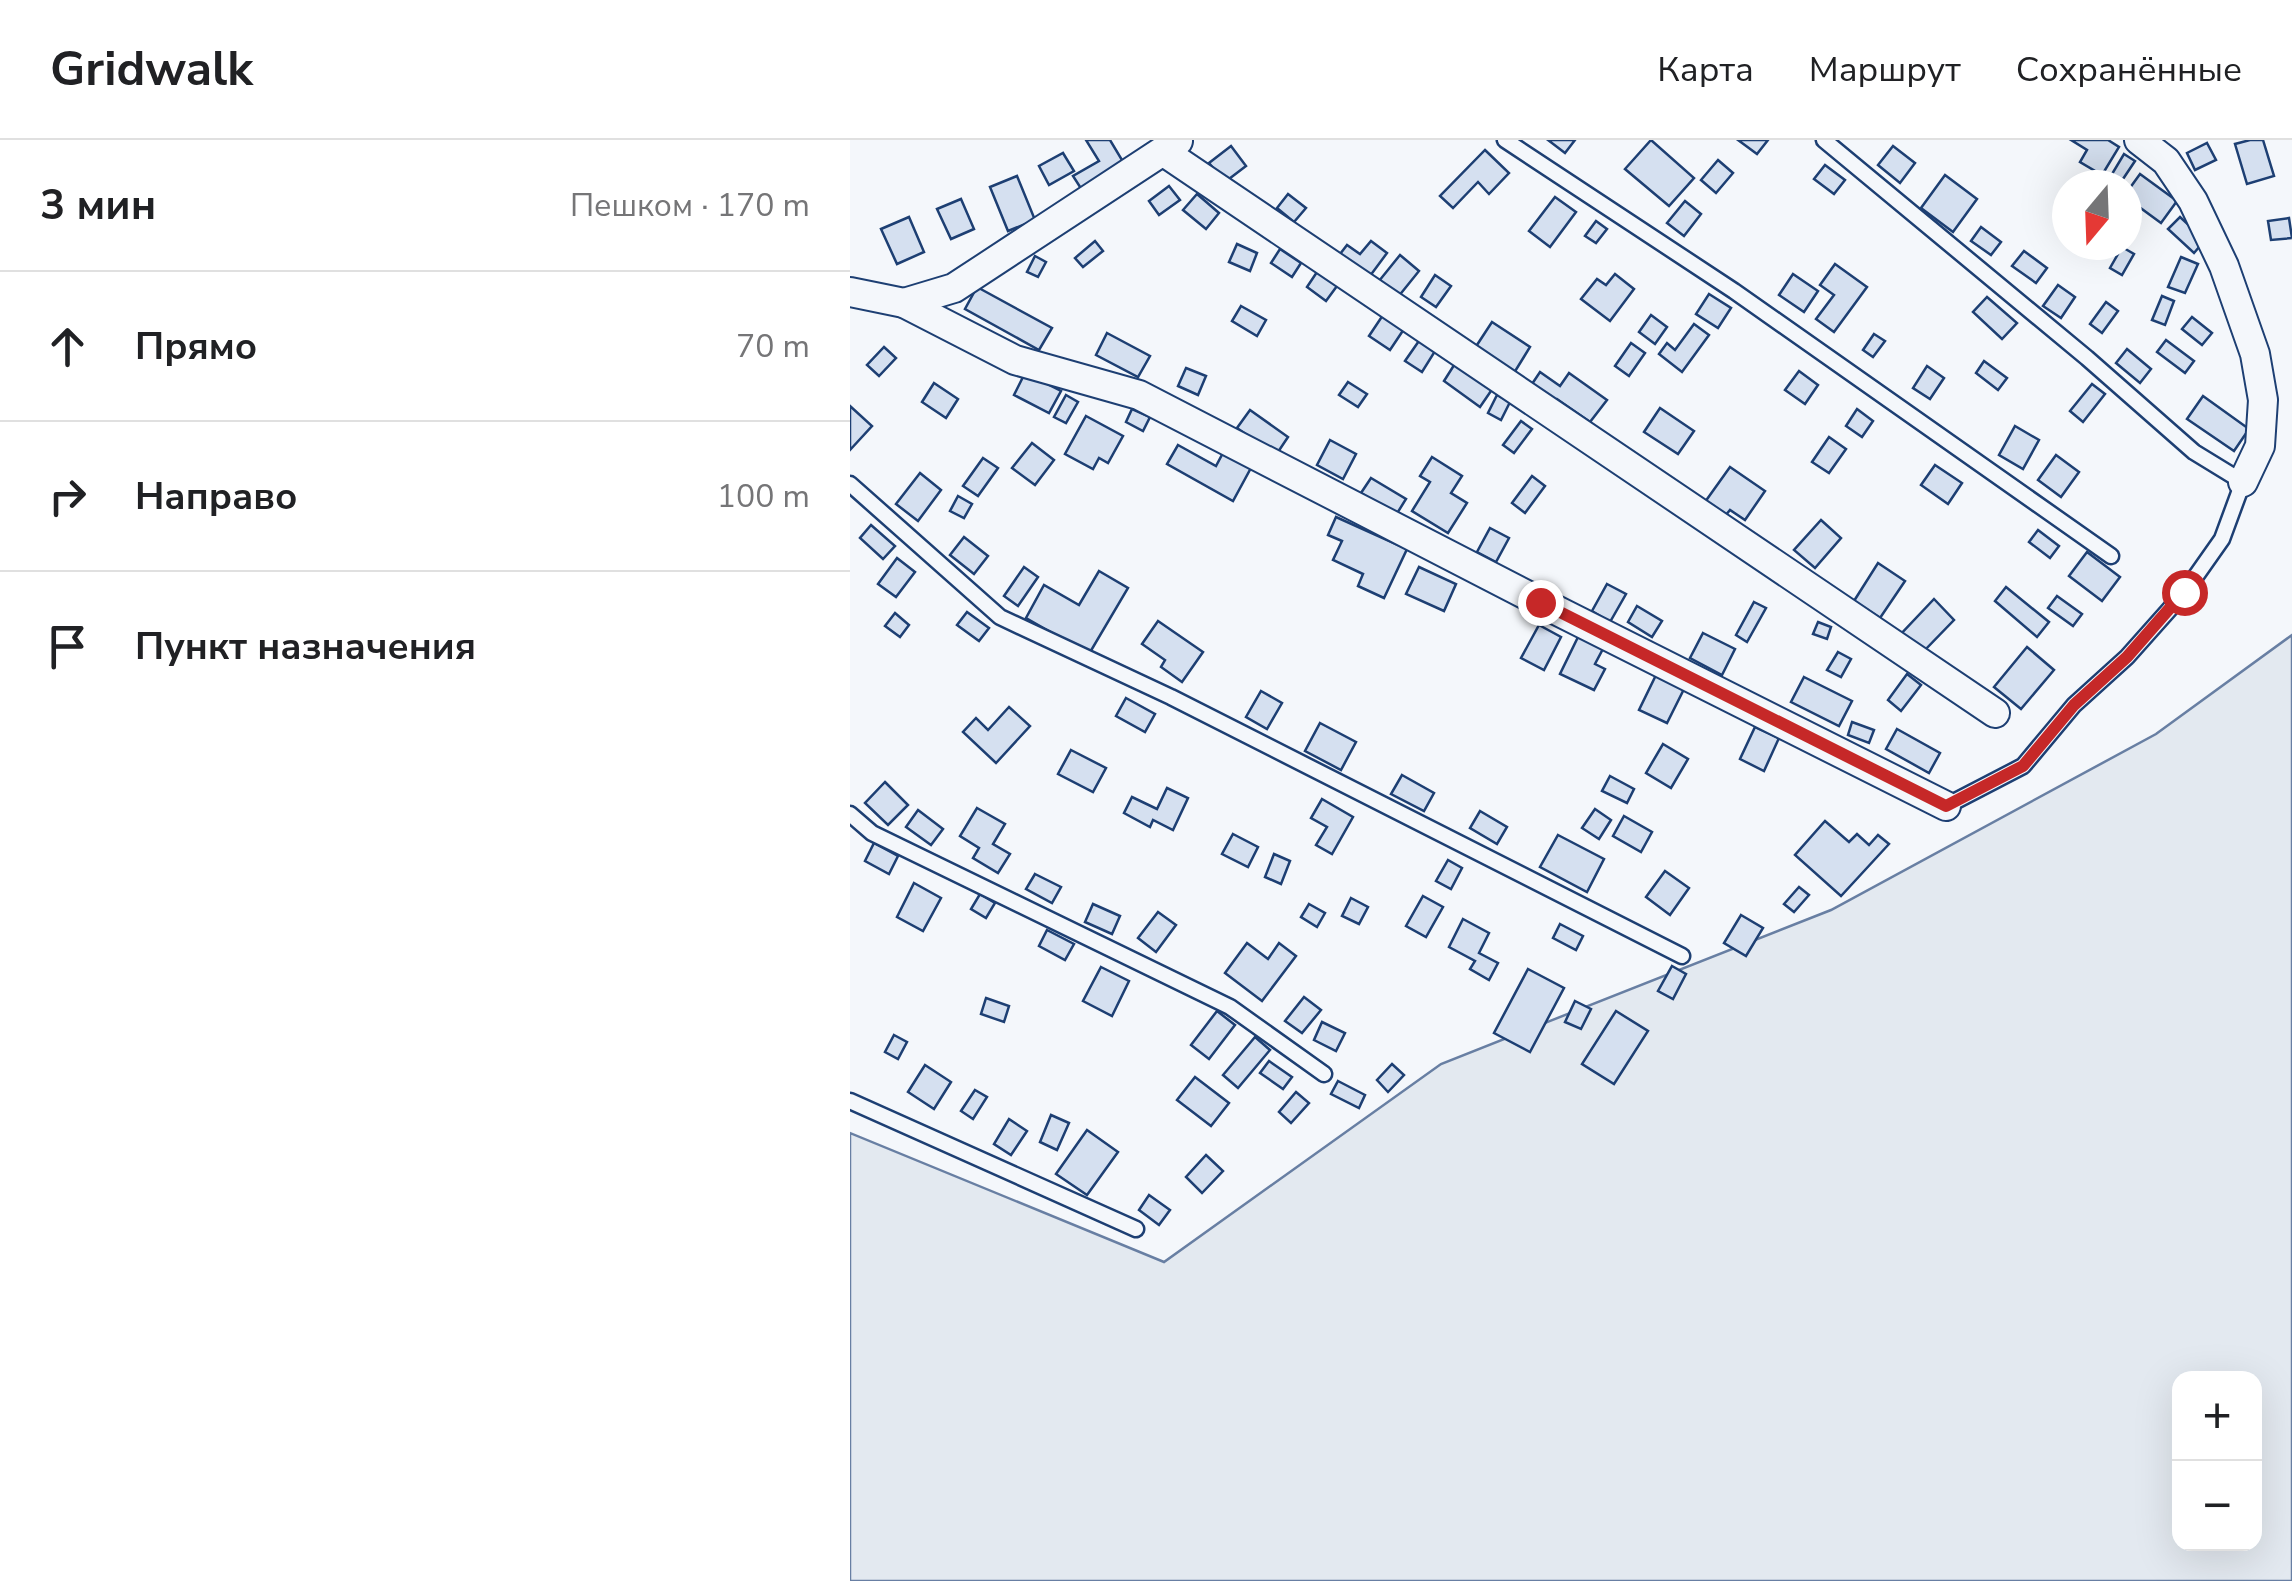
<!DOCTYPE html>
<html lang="ru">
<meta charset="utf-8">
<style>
:root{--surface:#fff;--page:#f2f2f2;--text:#202124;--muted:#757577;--line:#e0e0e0}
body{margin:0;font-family:"Nunito Sans",sans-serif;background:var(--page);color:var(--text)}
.controls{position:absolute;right:30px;bottom:30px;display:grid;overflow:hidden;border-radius:20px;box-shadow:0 10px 40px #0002}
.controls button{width:90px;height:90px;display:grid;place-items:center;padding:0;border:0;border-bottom:2px solid var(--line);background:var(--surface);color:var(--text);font:50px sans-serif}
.compass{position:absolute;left:1202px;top:30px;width:90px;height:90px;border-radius:50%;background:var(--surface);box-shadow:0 10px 40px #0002;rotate:199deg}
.stop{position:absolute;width:30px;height:30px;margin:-22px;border:8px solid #c62828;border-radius:50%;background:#fff}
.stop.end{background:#c62828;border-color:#fff;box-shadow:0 2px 10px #0008}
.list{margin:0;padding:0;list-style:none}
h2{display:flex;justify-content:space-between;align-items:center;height:130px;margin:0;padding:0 40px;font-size:42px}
h2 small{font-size:32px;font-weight:400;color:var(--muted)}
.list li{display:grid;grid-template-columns:65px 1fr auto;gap:30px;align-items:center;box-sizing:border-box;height:150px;padding:0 40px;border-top:2px solid var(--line)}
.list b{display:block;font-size:38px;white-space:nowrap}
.list em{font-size:32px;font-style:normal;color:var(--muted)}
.icon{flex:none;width:55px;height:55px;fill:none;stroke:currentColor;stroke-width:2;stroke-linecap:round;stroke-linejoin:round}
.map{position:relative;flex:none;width:1442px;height:1441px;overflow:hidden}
header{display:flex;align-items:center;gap:60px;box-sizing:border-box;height:140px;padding:0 50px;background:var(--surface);border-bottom:2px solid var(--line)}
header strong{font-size:48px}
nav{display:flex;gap:55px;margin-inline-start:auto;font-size:35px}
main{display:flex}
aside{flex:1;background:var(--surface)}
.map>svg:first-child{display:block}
</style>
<header>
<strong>Gridwalk</strong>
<nav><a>Карта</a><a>Маршрут</a><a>Сохранённые</a></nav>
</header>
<main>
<aside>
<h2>3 мин<small>Пешком · 170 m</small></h2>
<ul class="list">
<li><svg class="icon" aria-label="ahead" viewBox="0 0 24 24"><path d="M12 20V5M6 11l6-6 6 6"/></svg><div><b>Прямо</b></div><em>70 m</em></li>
<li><svg class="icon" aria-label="right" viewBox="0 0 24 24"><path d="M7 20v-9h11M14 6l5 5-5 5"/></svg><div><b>Направо</b></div><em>100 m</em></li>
<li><svg class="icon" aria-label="arrive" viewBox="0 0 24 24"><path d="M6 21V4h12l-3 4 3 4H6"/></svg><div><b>Пункт назначения</b></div></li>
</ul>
</aside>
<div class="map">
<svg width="1442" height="1441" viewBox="0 0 1442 1441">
<rect width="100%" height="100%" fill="#f4f7fb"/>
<path fill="#e3e9f0" stroke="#687fa3" stroke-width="2.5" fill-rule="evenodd" d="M1442 495V1441H0V993L314 1122 591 924 981 770 1306 594ZM1330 1238H1404V1404H1330Z"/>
<g fill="#d5e0f0" stroke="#1d3f73" stroke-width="2.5">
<polygon points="236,0 260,0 275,25 232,50 223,36 249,21"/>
<polygon points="698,0 725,0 715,13"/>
<polygon points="801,0 844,38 819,66 775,29"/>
<polygon points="888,0 918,0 907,14"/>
<polygon points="1221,0 1258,0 1269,7 1252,35 1230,22 1237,10"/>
<polygon points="1400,0 1413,0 1424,36 1397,44 1385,4"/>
<polygon points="1357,3 1366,20 1345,30 1337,13"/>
<polygon points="381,6 396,26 375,42 359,23"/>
<polygon points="1043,6 1065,23 1050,43 1028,25"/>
<polygon points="635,10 659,33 639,54 628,42 603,68 590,56"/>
<polygon points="213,13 224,31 199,45 189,26"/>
<polygon points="1274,14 1285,21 1269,45 1259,39"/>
<polygon points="868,20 883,33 866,53 851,40"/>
<polygon points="975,25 995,40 984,54 964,39"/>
<polygon points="1290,34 1327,61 1311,83 1277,58 1277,52"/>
<polygon points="1095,35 1127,59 1103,92 1071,68"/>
<polygon points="167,36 185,80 158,91 140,47"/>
<polygon points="319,46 330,60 309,75 299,61"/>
<polygon points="347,54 369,73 356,89 333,70"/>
<polygon points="438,54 456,68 444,82 427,68"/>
<polygon points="705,57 726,72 700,107 679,91"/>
<polygon points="111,59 124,89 101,99 87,69"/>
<polygon points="835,61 851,74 834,96 817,83"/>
<polygon points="59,77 74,112 47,124 31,89"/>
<polygon points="1330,77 1355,100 1344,113 1318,89"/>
<polygon points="1439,78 1442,98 1421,100 1418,81"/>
<polygon points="746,81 757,89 746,103 735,96"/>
<polygon points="1131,87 1151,102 1141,115 1121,101"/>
<polygon points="245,101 253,111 233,127 225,118"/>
<polygon points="521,101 537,113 517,140 487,118 497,105 510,114"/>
<polygon points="387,104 407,113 400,131 379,122"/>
<polygon points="1272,107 1284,114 1272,135 1260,128"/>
<polygon points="430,109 451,123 442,137 421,123"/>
<polygon points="1174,111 1197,128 1186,143 1162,126"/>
<polygon points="550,115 569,131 548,157 529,141"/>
<polygon points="185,116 196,122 188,137 177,132"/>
<polygon points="1331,117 1348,124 1335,153 1318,147"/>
<polygon points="985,124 1017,147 984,192 966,179 984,155 970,145"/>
<polygon points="467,132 487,146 476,161 457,147"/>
<polygon points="765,134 784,149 760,181 731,159 747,139 756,145"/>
<polygon points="943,134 968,151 954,172 929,155"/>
<polygon points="585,135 601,146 586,167 571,157"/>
<polygon points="1208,145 1225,157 1211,178 1193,166"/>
<polygon points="127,147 202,188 189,210 115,169"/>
<polygon points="859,154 881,168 868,188 846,174"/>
<polygon points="1312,156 1324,161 1315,185 1302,180"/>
<polygon points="1137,157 1167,183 1152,199 1123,172"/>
<polygon points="1256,162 1268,171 1252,193 1240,184"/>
<polygon points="391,166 416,180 407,196 382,181"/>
<polygon points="533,175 554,189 540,210 519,196"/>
<polygon points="801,175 817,187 805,204 789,192"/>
<polygon points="1342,177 1362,193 1352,205 1332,189"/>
<polygon points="642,182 680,207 664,233 625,208"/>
<polygon points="844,184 859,195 832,232 809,214 817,203 825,210"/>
<polygon points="257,193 300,216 288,237 246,215"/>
<polygon points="1024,194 1035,201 1023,217 1013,210"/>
<polygon points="571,198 587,208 572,232 555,221"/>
<polygon points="1316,200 1344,221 1335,233 1307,212"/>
<polygon points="781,203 795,213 779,236 765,226"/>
<polygon points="34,207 46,218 29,236 17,225"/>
<polygon points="1277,209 1301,229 1290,243 1266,223"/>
<polygon points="1134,221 1157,238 1148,250 1126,233"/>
<polygon points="606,222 643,248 630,267 594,241"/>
<polygon points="1077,226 1094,238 1080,259 1063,248"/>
<polygon points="336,228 356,236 348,255 328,246"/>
<polygon points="949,231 968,245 955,264 935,250"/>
<polygon points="690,232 710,246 719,233 757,260 740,282 707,259 703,263 680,247"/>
<polygon points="175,233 211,251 199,273 164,255"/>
<polygon points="498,242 517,254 508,267 489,255"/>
<polygon points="84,243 108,259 96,278 72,262"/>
<polygon points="1242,244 1255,254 1233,282 1220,271"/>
<polygon points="216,255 228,262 216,283 204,277"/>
<polygon points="647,255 660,262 651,280 638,273"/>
<polygon points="1353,256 1399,289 1384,311 1337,279"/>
<polygon points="0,266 22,286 0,310"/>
<polygon points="810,268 844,291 828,314 794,292"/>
<polygon points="282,269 300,277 293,291 276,282"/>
<polygon points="1007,269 1023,281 1012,297 996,286"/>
<polygon points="400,270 438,297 426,315 387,288"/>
<polygon points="236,276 273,296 258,323 249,318 243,329 215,314"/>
<polygon points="671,281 682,289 664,313 653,305"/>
<polygon points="1165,286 1189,300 1173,329 1149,315"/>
<polygon points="979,297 996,309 979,333 962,322"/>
<polygon points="480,300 506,314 493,339 467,325"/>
<polygon points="182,303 204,320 185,345 162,328"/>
<polygon points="328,305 366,326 374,311 402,326 383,361 317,324"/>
<polygon points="1206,315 1229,332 1211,357 1188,340"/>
<polygon points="582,317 612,336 601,353 617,363 598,393 562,371 580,342 570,336"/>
<polygon points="133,318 148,328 128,356 113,346"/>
<polygon points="1085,325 1112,343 1098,364 1071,345"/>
<polygon points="880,327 915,351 895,380 880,370 875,376 855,362"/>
<polygon points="70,333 91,350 68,381 46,364"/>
<polygon points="682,336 695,346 675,373 662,363"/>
<polygon points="521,338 556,359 546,375 511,353"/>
<polygon points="108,356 122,364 114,378 100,371"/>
<polygon points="486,377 557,409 534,458 508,446 513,434 483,420 492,401 478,395"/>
<polygon points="971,380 991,398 965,428 944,410"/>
<polygon points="21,385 45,406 33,419 10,398"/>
<polygon points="640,388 659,398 646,422 627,412"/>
<polygon points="1188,390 1209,406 1200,418 1179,402"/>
<polygon points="114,397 138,416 124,434 100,415"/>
<polygon points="1237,412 1270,437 1252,461 1219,436"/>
<polygon points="47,418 65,432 46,457 28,444"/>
<polygon points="1028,423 1055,441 1030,478 1004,461"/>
<polygon points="174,427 188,437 168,466 154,456"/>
<polygon points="569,427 606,444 594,471 556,454"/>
<polygon points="249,431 278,448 239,514 176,478 194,445 229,465"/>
<polygon points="757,444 776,454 760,482 742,471"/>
<polygon points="1156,447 1199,482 1187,497 1145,461"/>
<polygon points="1207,456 1232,474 1223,486 1198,468"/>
<polygon points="1084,459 1104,480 1071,514 1050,495"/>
<polygon points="904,462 916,468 897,502 886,495"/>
<polygon points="787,466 812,481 802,497 778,482"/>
<polygon points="117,472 139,488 129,501 107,485"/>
<polygon points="45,473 59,485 50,497 35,486"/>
<polygon points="308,481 353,512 332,542 311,527 315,520 292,504"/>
<polygon points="968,482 981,487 977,499 963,494"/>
<polygon points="689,485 711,497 694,530 671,518"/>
<polygon points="730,493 755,505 745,524 755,529 744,550 710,534"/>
<polygon points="853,493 885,509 872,535 840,518"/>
<polygon points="1177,507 1204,530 1171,569 1144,547"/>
<polygon points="988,512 1001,519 991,537 977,530"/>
<polygon points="808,531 836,545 817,583 789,570"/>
<polygon points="1057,534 1071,545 1051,571 1038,560"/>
<polygon points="954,537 1002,561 989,586 941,562"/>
<polygon points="411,551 432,563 417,589 396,577"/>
<polygon points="276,558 305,574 295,592 266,576"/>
<polygon points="159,567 180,586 146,623 113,592 126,578 138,590"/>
<polygon points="1002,582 1024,590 1019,603 998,595"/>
<polygon points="470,583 506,602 491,630 455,611"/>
<polygon points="905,587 929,598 914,631 890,619"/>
<polygon points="1047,589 1090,613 1079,633 1036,609"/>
<polygon points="813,604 838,619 821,648 796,633"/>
<polygon points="221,610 256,628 243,652 208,634"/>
<polygon points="552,635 584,653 574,671 541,654"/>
<polygon points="760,636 784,649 777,663 752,651"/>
<polygon points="35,642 58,665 38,685 15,663"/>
<polygon points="317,648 338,658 323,690 303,680 300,687 274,673 282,657 307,669"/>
<polygon points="472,659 503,677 482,714 466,705 477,687 461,678"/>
<polygon points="127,668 155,684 143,704 160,714 148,733 123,718 129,708 110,696"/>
<polygon points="745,669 761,680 749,699 732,688"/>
<polygon points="68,670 93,689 81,705 56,687"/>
<polygon points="630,671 657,687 647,704 620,688"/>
<polygon points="774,676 802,692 791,712 763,696"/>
<polygon points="975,681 999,702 1007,694 1019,705 1028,695 1039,704 991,756 945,715"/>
<polygon points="383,694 408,707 398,727 372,714"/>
<polygon points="708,695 754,719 737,752 690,727"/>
<polygon points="24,703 48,716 39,734 15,721"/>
<polygon points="424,714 440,721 431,744 415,737"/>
<polygon points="598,720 612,728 601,749 586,741"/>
<polygon points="815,731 839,748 820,775 796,757"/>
<polygon points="185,734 211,747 202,763 176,749"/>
<polygon points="64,743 91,758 73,791 47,777"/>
<polygon points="949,747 959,755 944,772 934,764"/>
<polygon points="130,754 145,763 136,778 121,769"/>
<polygon points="573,756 593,767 576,797 556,786"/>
<polygon points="501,758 518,767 509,784 492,776"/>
<polygon points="243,764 270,776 262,794 235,782"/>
<polygon points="459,764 475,773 467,787 451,777"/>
<polygon points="308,772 326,785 306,812 288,798"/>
<polygon points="891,775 913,788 896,816 874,803"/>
<polygon points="613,779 639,793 629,813 648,823 639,840 620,829 625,821 599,807"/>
<polygon points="710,784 733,796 726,810 703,798"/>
<polygon points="197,790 224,804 215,820 189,806"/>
<polygon points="397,803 418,819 429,803 446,816 412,861 375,833"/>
<polygon points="822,826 836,834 823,859 808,851"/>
<polygon points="251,827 279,841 262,876 233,861"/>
<polygon points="678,829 714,848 680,912 644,893"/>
<polygon points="454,857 471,870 452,893 435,881"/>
<polygon points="136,858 159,866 154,882 131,874"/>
<polygon points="725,861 741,869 731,889 715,882"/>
<polygon points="367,871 385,885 359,919 341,905"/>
<polygon points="766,871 798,891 764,944 732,924"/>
<polygon points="472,882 495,893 486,911 464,900"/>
<polygon points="44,895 57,902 48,919 35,912"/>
<polygon points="405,897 420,910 388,948 373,935"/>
<polygon points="419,921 442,937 433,949 410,933"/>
<polygon points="542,924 554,935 538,952 527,940"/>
<polygon points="75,925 101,942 84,969 58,952"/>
<polygon points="345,937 379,963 361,986 327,960"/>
<polygon points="488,941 515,955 509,968 481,954"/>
<polygon points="125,950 137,957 123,979 111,971"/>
<polygon points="446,952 459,963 441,983 429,972"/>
<polygon points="201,975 219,983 207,1010 190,1002"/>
<polygon points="159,979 177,991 161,1015 144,1004"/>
<polygon points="237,990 268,1012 237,1055 206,1034"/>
<polygon points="356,1015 373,1031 352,1053 336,1037"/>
<polygon points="299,1055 320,1070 309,1085 289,1070"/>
</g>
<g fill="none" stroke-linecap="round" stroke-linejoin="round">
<g stroke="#1d3f73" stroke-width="19">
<g id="service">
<polyline points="655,0 884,151 1261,416"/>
<polyline points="974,0 1237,218 1344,312 1393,342 1372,399 1334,453 1277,517 1224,565 1173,626 1096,666"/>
<polyline points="0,344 150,477 321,557 832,816"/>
<polyline points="0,674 22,693 380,867 474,934"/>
<polyline points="0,961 286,1089"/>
</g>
</g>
<g stroke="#1d3f73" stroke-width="32">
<g id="minor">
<polyline points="1289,0 1316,21 1343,61 1374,126 1405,214 1413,260 1410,306 1393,342"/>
<polyline points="314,12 1145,573"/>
<polyline points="0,152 54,163 104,148 328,1"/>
<polyline points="54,163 165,220 289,255 690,462 1096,666"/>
</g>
</g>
<use href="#service" stroke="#f4f7fb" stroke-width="14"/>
<use href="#minor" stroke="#f4f7fb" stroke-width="28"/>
</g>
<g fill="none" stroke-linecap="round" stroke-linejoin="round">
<polyline stroke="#c62828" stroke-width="12" points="690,462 1096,666 1173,626 1224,565 1277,517 1334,452"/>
</g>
</svg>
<div class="controls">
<button>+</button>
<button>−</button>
</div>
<svg class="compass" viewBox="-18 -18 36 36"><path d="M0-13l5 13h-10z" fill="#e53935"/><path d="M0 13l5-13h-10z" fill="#757577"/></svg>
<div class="stop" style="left:1334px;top:452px"></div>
<div class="stop end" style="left:690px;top:462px"></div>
</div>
</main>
